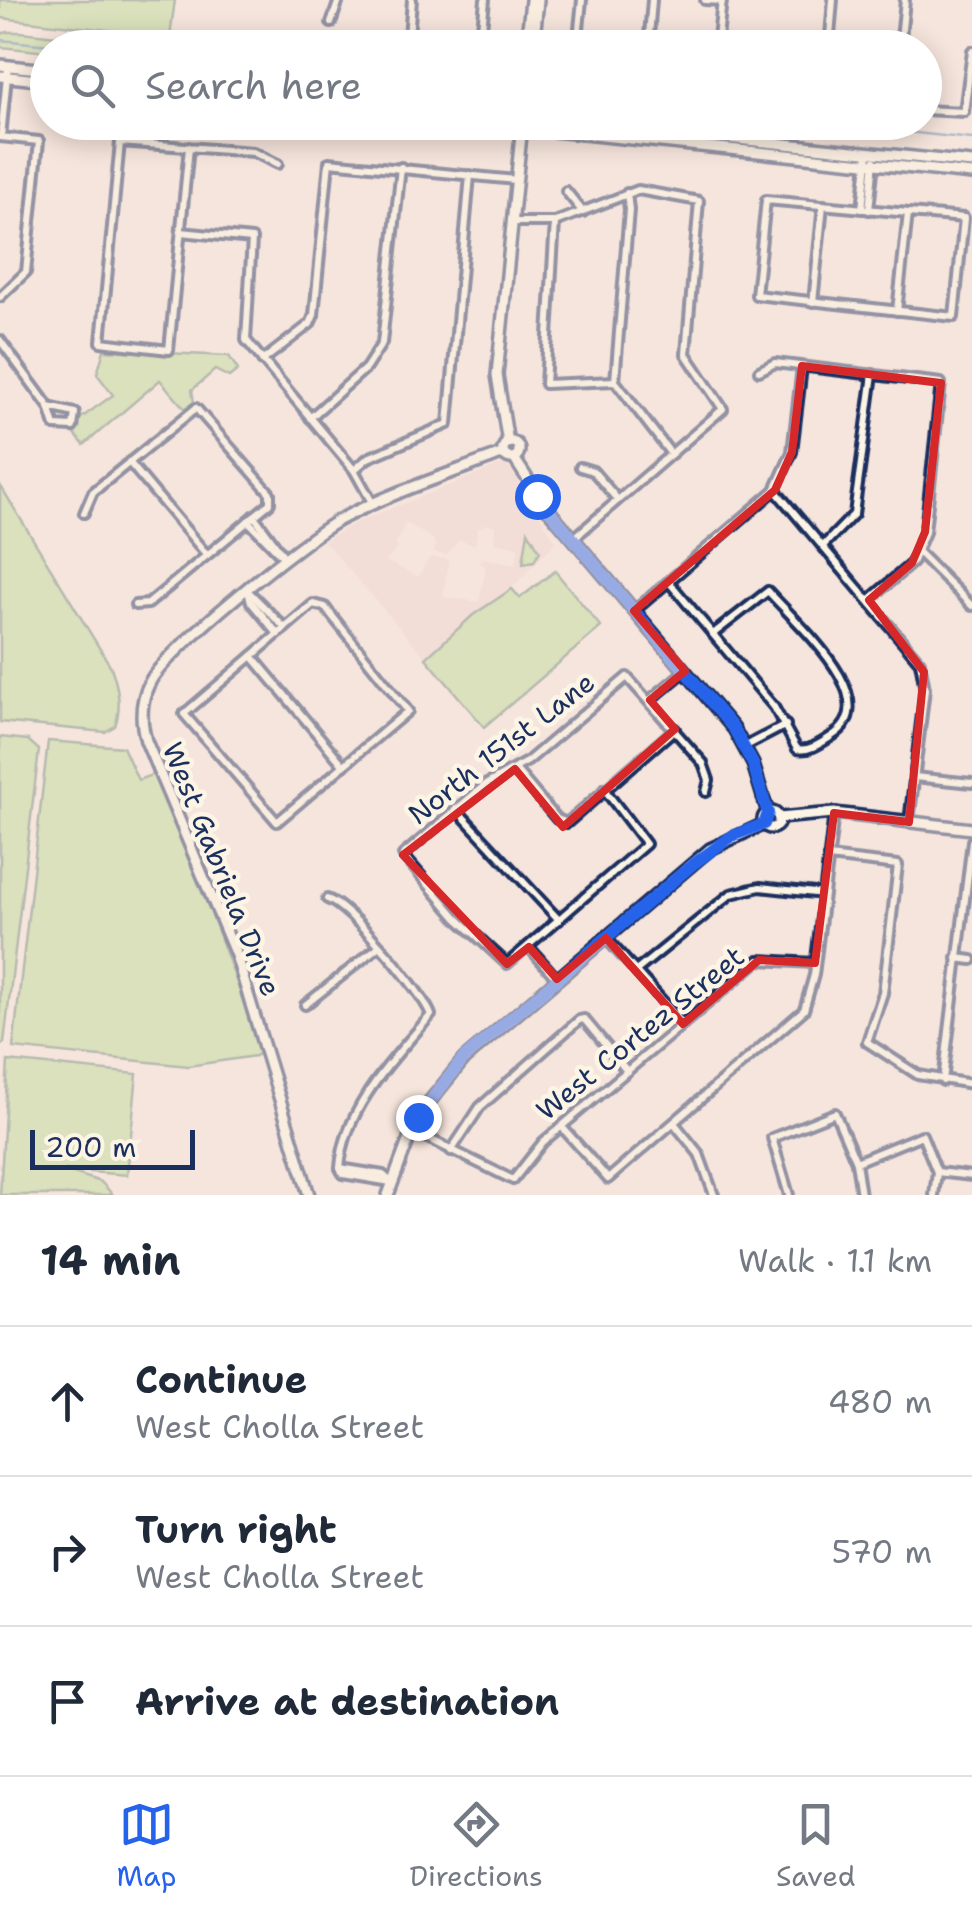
<!DOCTYPE html>
<meta charset="utf-8">
<style>
:root{--surface:#fff;--page:#f2f2f3;--text:#1f2937;--muted:#747a83;--line:#e0e1e3;--accent:#2563eb}
body{margin:0;font-family:"Shantell Sans",sans-serif;background:var(--page);color:var(--text)}
.scale{position:absolute;left:30px;bottom:25px;width:165px;box-sizing:border-box;padding-left:10px;border:5px solid #1b2f5e;border-top:0;font-size:28px;line-height:35px;white-space:nowrap;color:#1b2f5e;-webkit-text-stroke:8px #fcf5e5;paint-order:stroke}
.stop{position:absolute;width:30px;height:30px;margin:-22px;border:8px solid #2563eb;border-radius:50%;background:#fff}
.stop.end{background:#2563eb;border-color:#fff;box-shadow:0 2px 10px #0008}
.list{margin:0;padding:0;list-style:none}
h2{display:flex;justify-content:space-between;align-items:center;height:130px;margin:0;padding:0 40px;font-size:42px}
h2 small{font-size:32px;font-weight:400;color:var(--muted)}
.list li{display:grid;grid-template-columns:65px 1fr auto;gap:30px;align-items:center;box-sizing:border-box;height:150px;padding:0 40px;border-top:2px solid var(--line)}
.list b{display:block;font-size:38px;white-space:nowrap}
.list p{margin:0;font-size:32px;white-space:nowrap;color:var(--muted)}
.list em{font-size:32px;font-style:normal;color:var(--muted)}
.icon{flex:none;width:55px;height:55px;fill:none;stroke:currentColor;stroke-width:2;stroke-linecap:round;stroke-linejoin:round}
.map{position:relative;flex:none;width:972px;height:1195px;overflow:hidden}
.search{position:absolute;background:var(--surface);box-shadow:0 5px 25px #0003;left:30px;right:30px;top:30px;height:110px;display:flex;align-items:center;gap:25px;box-sizing:border-box;padding:0 35px;border-radius:55px;color:var(--muted);font-size:38px}
.sheet{height:580px;background:var(--surface)}
nav{display:flex;justify-content:space-around;align-items:center;box-sizing:border-box;height:140px;border-top:2px solid var(--line);background:var(--surface);font-size:28px;color:var(--muted)}
nav a{display:grid;justify-items:center;gap:5px}
nav .on{color:var(--accent)}
.map>svg:first-child{display:block}
</style>
<div class="map">
<svg width="972" height="1195" viewBox="0 0 972 1195">
<rect width="100%" height="100%" fill="#f6e5dc"/>
<filter id="ink" filterUnits="userSpaceOnUse"><feTurbulence type="fractalNoise" baseFrequency=".01" numOctaves="2"/><feDisplacementMap in="SourceGraphic" scale="20" xChannelSelector="R" yChannelSelector="G"/><feConvolveMatrix kernelMatrix="1 2 1 2 8 2 1 2 1" color-interpolation-filters="sRGB"/></filter>
<g filter="url(#ink)">
<path fill="#efd2d1" fill-rule="evenodd" d="M503 464 508 465 556 542 497 603 473 615 426 658 324 541 355 523ZM406 523 432 538 436 546 433 553 447 555 459 540 475 545 478 529 485 524 496 526 494 542 519 547 516 564 483 558 480 564 486 566 479 602 443 597 449 560 430 557 418 577 386 561 398 547 395 544Z"/>
<g fill="#b9db95" stroke="#6a857a" stroke-width="2.5">
<polygon points="0,0 175,0 170,37 0,18"/>
<polygon points="8,32 21,32 153,47 48,48 47,52 0,47 0,34"/>
<polygon points="104,350 229,356 238,370 229,377 215,370 192,390 194,402 185,409 160,380 84,445 73,432 81,418 113,395 97,374"/>
<path d="M0 485 111 667C118 687 122 706 115 726L105 732 0 722Z"/>
<polygon points="528,531 540,551 534,561 523,563"/>
<polygon points="555,571 601,627 484,727 426,658 473,615 512,589 520,598"/>
<polygon points="0,737 28,740 39,750 4,1043 0,1046"/>
<polygon points="48,741 123,747 138,780 154,774 203,890 262,1051 255,1056 188,1066 13,1048"/>
<polygon points="8,1061 137,1074 127,1175 65,1170 101,1182 113,1195 0,1195"/>
</g>
<g fill="none" stroke-linecap="round" stroke-linejoin="round">
<g stroke="#5e87b1" stroke-width="2.5">
<polyline points="0,40 79,48"/>
<polyline points="813,122 972,139"/>
</g>
<g stroke="#1b2f5e" stroke-width="14">
<g id="street">
<polyline points="705,0 722,1"/>
<polyline points="331,23 339,0"/>
<polyline points="408,48 412,0"/>
<polyline points="480,48 485,0"/>
<polyline points="577,48 582,0"/>
<polyline points="648,48 652,0"/>
<polyline points="717,48 722,0"/>
<polyline points="829,48 833,0"/>
<polyline points="900,48 905,0"/>
<polyline points="924,110 964,112 972,51"/>
<polyline points="0,137 39,141 26,272 0,297"/>
<polyline points="1,137 8,66"/>
<polyline points="151,143 153,122"/>
<polyline points="189,147 169,350 101,342 120,142 253,152 278,164"/>
<polyline points="566,191 583,212"/>
<polyline points="627,193 629,210 615,381 671,454"/>
<polygon points="766,200 964,218 954,317 756,295"/>
<polyline points="862,209 868,153"/>
<polyline points="869,210 874,161"/>
<polyline points="512,222 555,222 638,190 699,201 686,354 723,409 573,539"/>
<polyline points="555,222 545,384 615,381"/>
<polyline points="181,232 252,239 246,340 354,470 373,504"/>
<polyline points="813,302 823,205"/>
<polyline points="897,311 908,213"/>
<polyline points="0,340 49,407 55,426 73,427 75,413 49,407"/>
<polyline points="262,361 310,324 314,315 329,162 516,180"/>
<polyline points="759,371 775,363 941,383 925,532 912,563 869,600"/>
<polyline points="310,418 366,368 382,343 401,167"/>
<polyline points="129,462 207,555"/>
<polyline points="580,467 593,471 617,499"/>
<polyline points="354,470 368,458 448,424 470,175"/>
<polyline points="775,490 920,662 925,689 909,822"/>
<polyline points="84,513 93,492 196,408 270,493 270,503 148,604 135,605"/>
<polyline points="254,516 285,558"/>
<polyline points="248,521 284,558"/>
<polyline points="823,546 854,514 873,374"/>
<polyline points="918,552 972,606"/>
<path d="M669 582 774 707 797 749C809 752 821 743 832 736 888 701 795 622 768 591L713 634"/>
<polyline points="248,591 251,602 278,634"/>
<polyline points="248,591 285,628"/>
<polygon points="313,604 325,607 408,711 277,822 184,714"/>
<polyline points="634,611 775,490 792,452 802,367"/>
<polyline points="252,656 344,766"/>
<polyline points="650,700 685,671"/>
<polyline points="744,747 786,725"/>
<polyline points="515,769 557,819 567,823 675,729"/>
<polyline points="914,777 972,783"/>
<polyline points="604,789 646,844 507,964 457,918 403,855 485,785 528,761 627,677 703,763 709,780 706,792"/>
<polyline points="456,809 559,920"/>
<polyline points="828,857 898,865 883,993 867,1042 918,1075 972,1084"/>
<path d="M327 899C350 906 423 992 431 1015 394 1058 344 1108 340 1168"/>
<polyline points="606,938 683,1024"/>
<polyline points="529,947 557,979"/>
<polyline points="957,958 972,960"/>
<polyline points="636,971 731,894 760,887 824,894"/>
<polyline points="305,1005 378,947"/>
<polyline points="943,1081 972,841"/>
<polyline points="674,1123 699,1154 714,1195"/>
<polyline points="562,1127 608,1179 804,1010 814,975 834,813"/>
<polyline points="411,1130 513,1180 543,1142 759,960 815,963"/>
<polyline points="451,1151 480,1107 579,1020 584,1019 627,1071"/>
<polyline points="856,1162 922,1135 937,1172 934,1195"/>
<polyline points="340,1168 343,1174 391,1182"/>
<polyline points="340,1168 383,1175 390,1181"/>
<polyline points="937,1172 972,1176"/>
<polyline points="789,1195 772,1138 835,1113 856,1162 861,1195"/>
</g>
</g>
<g stroke="#1b2f5e" stroke-width="16">
<g id="secondary">
<polyline points="526,48 531,0"/>
<polyline points="533,48 538,0"/>
<polyline points="0,65 48,70"/>
<polyline points="0,76 48,81"/>
<polyline points="465,122 972,174"/>
<polyline points="570,122 972,163"/>
<circle cx="511" cy="450" r="8"/>
<polyline points="508,443 497,375 522,125"/>
<polyline points="514,458 543,503 734,729 753,764 768,813"/>
<circle cx="771" cy="820" r="8"/>
<polyline points="779,818 834,813 972,829"/>
<path d="M309 1195 236 955 146 741C140 720 140 701 150 682 164 652 308 536 341 519 392 492 450 474 504 453"/>
<polyline points="388,1195 417,1117 464,1059 710,849 764,824"/>
</g>
</g>
<use href="#street" stroke="#fcf5e5" stroke-width="6"/>
<use href="#secondary" stroke="#fcf5e5" stroke-width="9"/>
</g>
</g>
<g fill="none" stroke-linecap="round" stroke-linejoin="round" filter="url(#ink)">
<polyline stroke="#2563eb" stroke-width="12" points="418,1117 464,1058 692,865 732,836 764,824 768,813 753,764 734,729 537,496"/>
</g>
<path d="M0 0H972V1195H0ZM802 366 941 383 925 532 912 563 869 600 924 672 909 822 834 813 815 963 759 960 683 1024 606 938 557 979 529 947 507 964 403 855 515 769 563 827 675 729 650 700 685 671 634 611 775 490 792 452Z" fill="#f6e5dc" fill-opacity=".55" fill-rule="evenodd"/>
<path fill="none" stroke="#d62828" stroke-width="8" stroke-linejoin="round" d="M802 366 941 383 925 532 912 563 869 600 924 672 909 822 834 813 815 963 759 960 683 1024 606 938 557 979 529 947 507 964 403 855 515 769 563 827 675 729 650 700 685 671 634 611 775 490 792 452Z"/>
<g text-anchor="middle" stroke-width="9" stroke-linejoin="round" paint-order="stroke">
<g font-size="28" fill="#1b2f5e" stroke="#fcf5e5">
<text transform="translate(501 748) rotate(-38)" y="10">North 151st Lane</text>
<text transform="translate(222 869) rotate(68)" y="10">West Gabriela Drive</text>
<text transform="translate(640 1033) rotate(-39)" y="10">West Cortez Street</text>
</g>
</g>
</svg>
<div class="scale">200 m</div>
<div class="stop" style="left:537px;top:496px"></div>
<div class="stop end" style="left:418px;top:1117px"></div>
<div class="search"><svg class="icon" aria-label="search" viewBox="0 0 24 24"><circle cx="10" cy="10" r="6"/><path d="M15 15l6 6"/></svg>Search here</div>
</div>
<section class="sheet">
<h2>14 min<small>Walk · 1.1 km</small></h2>
<ul class="list">
<li><svg class="icon" aria-label="ahead" viewBox="0 0 24 24"><path d="M12 20V5M6 11l6-6 6 6"/></svg><div><b>Continue</b><p>West Cholla Street</p></div><em>480 m</em></li>
<li><svg class="icon" aria-label="right" viewBox="0 0 24 24"><path d="M7 20v-9h11M14 6l5 5-5 5"/></svg><div><b>Turn right</b><p>West Cholla Street</p></div><em>570 m</em></li>
<li><svg class="icon" aria-label="arrive" viewBox="0 0 24 24"><path d="M6 21V4h12l-3 4 3 4H6"/></svg><div><b>Arrive at destination</b></div></li>
</ul>
</section>
<nav>
<a class="on"><svg class="icon" aria-label="map" viewBox="0 0 24 24"><path d="M3 6l6-2 6 2 6-2v14l-6 2-6-2-6 2zM9 4v14M15 6v14"/></svg>Map</a>
<a><svg class="icon" aria-label="directions" viewBox="0 0 24 24"><path d="M12 3l9 9-9 9-9-9zM9 14v-3h6M13 9l2 2-2 2"/></svg>Directions</a>
<a><svg class="icon" aria-label="saved" viewBox="0 0 24 24"><path d="M7 4h10v16l-5-4-5 4z"/></svg>Saved</a>
</nav>
